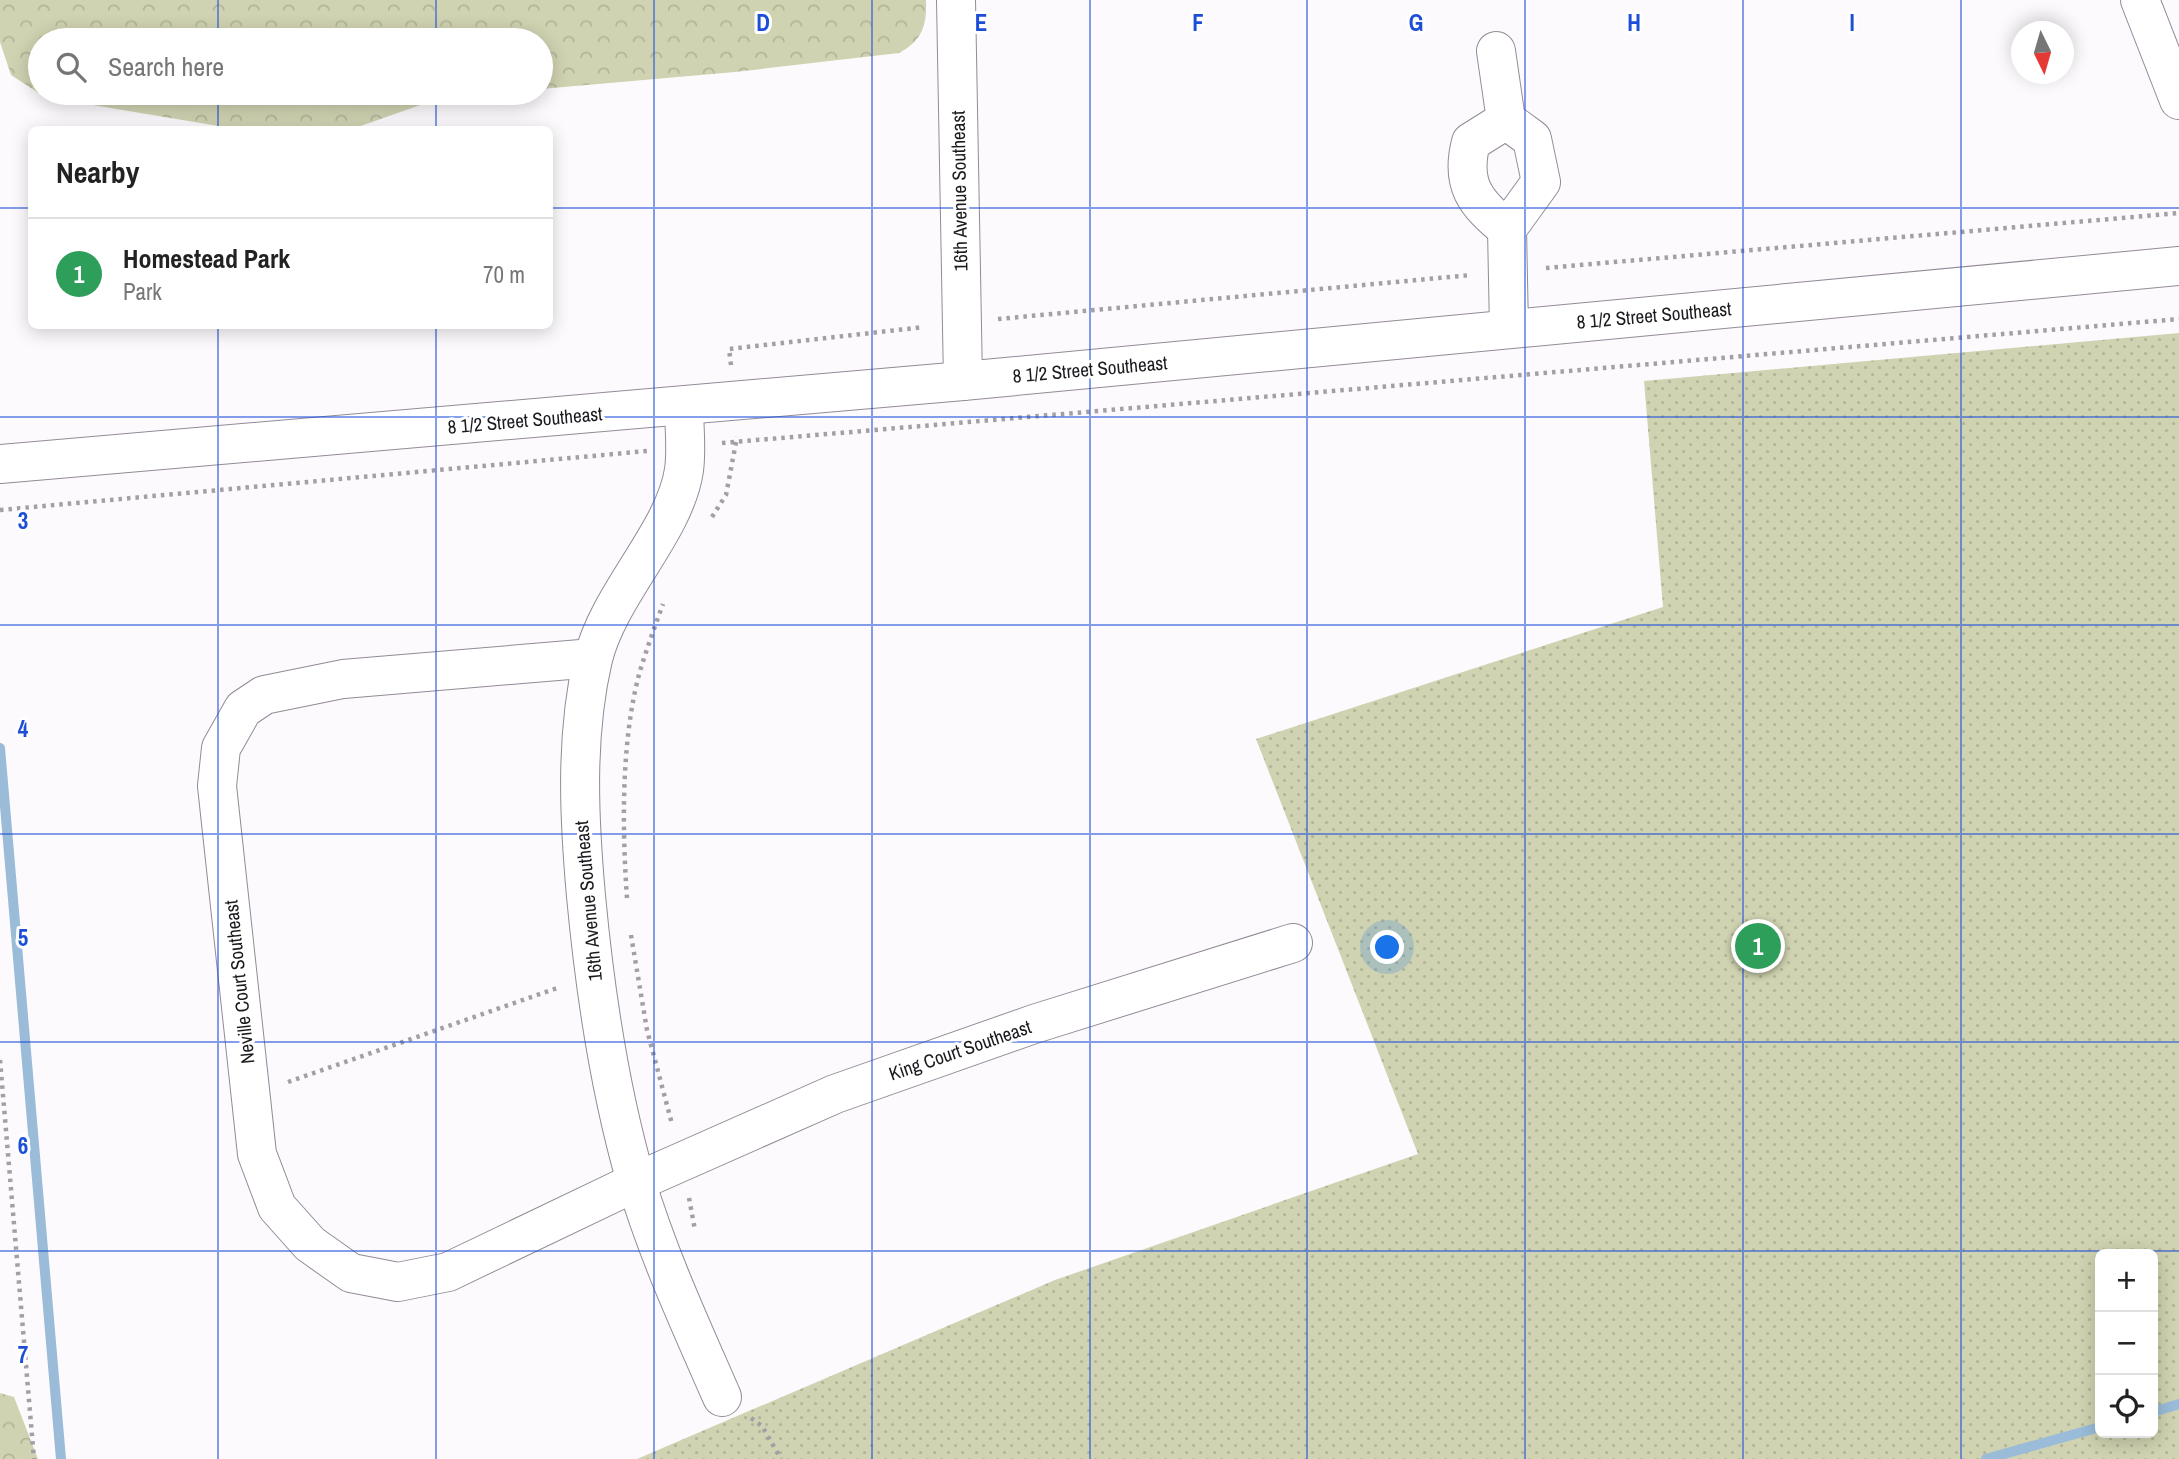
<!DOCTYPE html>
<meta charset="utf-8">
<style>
:root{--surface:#fff;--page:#f6f6f6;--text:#222;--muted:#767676;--line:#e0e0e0;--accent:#db2777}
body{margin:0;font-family:"Archivo Narrow",sans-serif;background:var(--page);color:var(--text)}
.controls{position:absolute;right:21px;bottom:21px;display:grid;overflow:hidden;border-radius:10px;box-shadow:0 4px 18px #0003}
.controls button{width:63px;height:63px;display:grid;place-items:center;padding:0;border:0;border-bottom:2px solid var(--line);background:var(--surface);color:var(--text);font:35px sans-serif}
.compass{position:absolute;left:2011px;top:21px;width:63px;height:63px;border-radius:50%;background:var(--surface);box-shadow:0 4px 18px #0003;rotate:175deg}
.you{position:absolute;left:1388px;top:948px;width:24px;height:24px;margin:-18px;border:5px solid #fff;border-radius:50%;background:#1a73e8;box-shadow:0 0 0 10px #1a73e833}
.badge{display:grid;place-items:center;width:46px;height:46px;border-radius:50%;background:var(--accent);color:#fff;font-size:23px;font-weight:700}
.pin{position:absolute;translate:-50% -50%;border:4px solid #fff;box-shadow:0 2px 7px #0006}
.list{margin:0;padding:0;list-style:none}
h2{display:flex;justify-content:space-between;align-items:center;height:91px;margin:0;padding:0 28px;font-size:30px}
h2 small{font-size:23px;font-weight:400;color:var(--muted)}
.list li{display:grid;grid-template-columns:46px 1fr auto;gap:21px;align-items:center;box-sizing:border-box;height:112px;padding:0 28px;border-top:2px solid var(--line)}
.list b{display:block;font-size:26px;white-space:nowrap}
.list p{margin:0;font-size:23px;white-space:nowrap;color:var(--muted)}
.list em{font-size:23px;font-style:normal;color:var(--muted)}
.icon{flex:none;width:38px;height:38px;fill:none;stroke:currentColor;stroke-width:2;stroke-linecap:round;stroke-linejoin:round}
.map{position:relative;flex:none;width:2179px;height:1459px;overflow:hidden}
.search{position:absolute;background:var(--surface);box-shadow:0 4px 18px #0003;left:28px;top:28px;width:525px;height:77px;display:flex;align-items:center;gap:18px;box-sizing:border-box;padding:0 24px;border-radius:38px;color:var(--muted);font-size:26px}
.panel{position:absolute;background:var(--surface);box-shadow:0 4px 18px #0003;left:28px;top:126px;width:525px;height:203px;border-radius:10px}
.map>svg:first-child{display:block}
</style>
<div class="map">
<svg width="2179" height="1459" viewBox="0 0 2179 1459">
<defs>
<pattern id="forest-crowns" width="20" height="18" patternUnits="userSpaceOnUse" patternTransform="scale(1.75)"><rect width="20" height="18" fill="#d0d3b1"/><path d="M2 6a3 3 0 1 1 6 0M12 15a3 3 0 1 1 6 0" fill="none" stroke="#b2b598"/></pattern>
<pattern id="park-dots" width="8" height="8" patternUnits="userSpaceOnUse" patternTransform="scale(1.75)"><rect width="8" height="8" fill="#d0d3b1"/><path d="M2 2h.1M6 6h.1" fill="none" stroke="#b2b598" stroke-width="1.8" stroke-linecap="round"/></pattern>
</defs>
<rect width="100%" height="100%" fill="#fcfafd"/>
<g fill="url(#forest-crowns)">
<path d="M0 0H926C927 26 922 41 899 53L735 72 541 89V40H40V93H490L423 104 358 127 242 130 45 97 11 75 0 42Z"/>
<polygon points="0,1393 14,1397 38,1459 0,1459"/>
</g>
<path fill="url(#park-dots)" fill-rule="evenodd" d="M2179 333V1459H637L1055 1280 1418 1154 1256 739 1663 607 1644 381ZM2100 1254H2153V1433H2100Z"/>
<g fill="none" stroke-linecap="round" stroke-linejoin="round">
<g stroke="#9abcd8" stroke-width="10">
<polyline points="0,748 61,1459"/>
<polyline points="2153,1412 2179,1404"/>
<polyline points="1986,1459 2100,1427"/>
</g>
<g stroke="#938a97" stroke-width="40">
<g id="minor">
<polyline points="956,0 963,381"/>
<polyline points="2140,0 2179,100"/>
<polyline points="1496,51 1506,120 1532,139 1541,182 1507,229 1509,329"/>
<path d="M1506 120 1471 142C1460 184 1475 203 1507 229"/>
<path d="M684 406C684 427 687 449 684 470 675 532 609 593 593 659 575 736 579 818 586 896 595 992 609 1088 636 1181 658 1255 691 1326 722 1397"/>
<polyline points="0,464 963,381 2179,266"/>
<polyline points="593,658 343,679 264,695 243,709 221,748 217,786 257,1154 277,1207 310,1244 351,1273 398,1282 448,1272 636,1182 835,1094 1034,1024 1293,943"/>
</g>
</g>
<g stroke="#a2a0a4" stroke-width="4.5" stroke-dasharray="3.5 5" stroke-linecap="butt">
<polyline points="1546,268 2179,213"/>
<polyline points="998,319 1471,275"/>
<polyline points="731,365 729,349 924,327"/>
<polyline points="722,443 2179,319"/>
<polyline points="0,510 647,451"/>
<polyline points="712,517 726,495 737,437"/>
<path d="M627 898C622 828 621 739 640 671 647 648 655 626 663 604"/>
<polyline points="631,935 647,1030 672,1124"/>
<polyline points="0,1060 34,1459"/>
<polyline points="288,1082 560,987"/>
<polyline points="689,1198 695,1230"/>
<polyline points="751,1418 762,1426 781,1459"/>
</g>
<use href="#minor" stroke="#fff" stroke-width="38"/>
</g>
<path fill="none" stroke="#1d4ed8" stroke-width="2" stroke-opacity="0.55" d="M218 0V40M436 0V40M654 0V1459M872 0V1459M1090 0V1459M1307 0V1459M1525 0V1459M1743 0V1459M1961 0V1459M218 93V130M436 93V130M0 208H32M550 208H2179M218 326V1459M436 326V1459M0 417H2179M0 625H2179M0 834H2179M0 1042H2179M0 1251H2179"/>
<g text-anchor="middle" stroke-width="6" stroke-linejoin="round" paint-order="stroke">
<g font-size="19" fill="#1d1a1f" stroke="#fff">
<text transform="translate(959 191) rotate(-91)" y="7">16th Avenue Southeast</text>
<text transform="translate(1654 315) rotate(-5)" y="7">8 1/2 Street Southeast</text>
<text transform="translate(1090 369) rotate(-5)" y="7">8 1/2 Street Southeast</text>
<text transform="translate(525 420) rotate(-5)" y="7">8 1/2 Street Southeast</text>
<text transform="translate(588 901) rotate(-95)" y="7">16th Avenue Southeast</text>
<text transform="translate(239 982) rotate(-96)" y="7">Neville Court Southeast</text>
<text transform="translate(960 1050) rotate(-19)" y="7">King Court Southeast</text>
</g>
</g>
<g font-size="23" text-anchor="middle" font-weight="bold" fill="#1d4ed8" stroke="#fff" stroke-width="6" stroke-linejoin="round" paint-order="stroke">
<text x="763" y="31">D</text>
<text x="981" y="31">E</text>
<text x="1198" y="31">F</text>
<text x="1416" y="31">G</text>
<text x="1634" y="31">H</text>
<text x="1852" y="31">I</text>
<text x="23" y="529">3</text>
<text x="23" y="737">4</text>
<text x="23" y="946">5</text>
<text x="23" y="1154">6</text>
<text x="23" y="1363">7</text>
</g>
</svg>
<div class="controls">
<button>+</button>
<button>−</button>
<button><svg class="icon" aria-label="locate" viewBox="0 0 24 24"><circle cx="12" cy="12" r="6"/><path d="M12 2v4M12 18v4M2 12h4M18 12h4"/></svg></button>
</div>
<svg class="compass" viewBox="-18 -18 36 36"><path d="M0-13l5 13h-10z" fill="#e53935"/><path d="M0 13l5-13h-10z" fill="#767676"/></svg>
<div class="you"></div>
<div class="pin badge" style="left:1758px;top:946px;background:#2e9e5b">1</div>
<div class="search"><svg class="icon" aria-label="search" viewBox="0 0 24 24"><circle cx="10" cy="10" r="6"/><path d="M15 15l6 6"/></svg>Search here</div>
<section class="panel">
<h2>Nearby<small></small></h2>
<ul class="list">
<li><span class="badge" style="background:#2e9e5b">1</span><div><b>Homestead Park</b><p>Park</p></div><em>70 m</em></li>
</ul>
</section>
</div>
